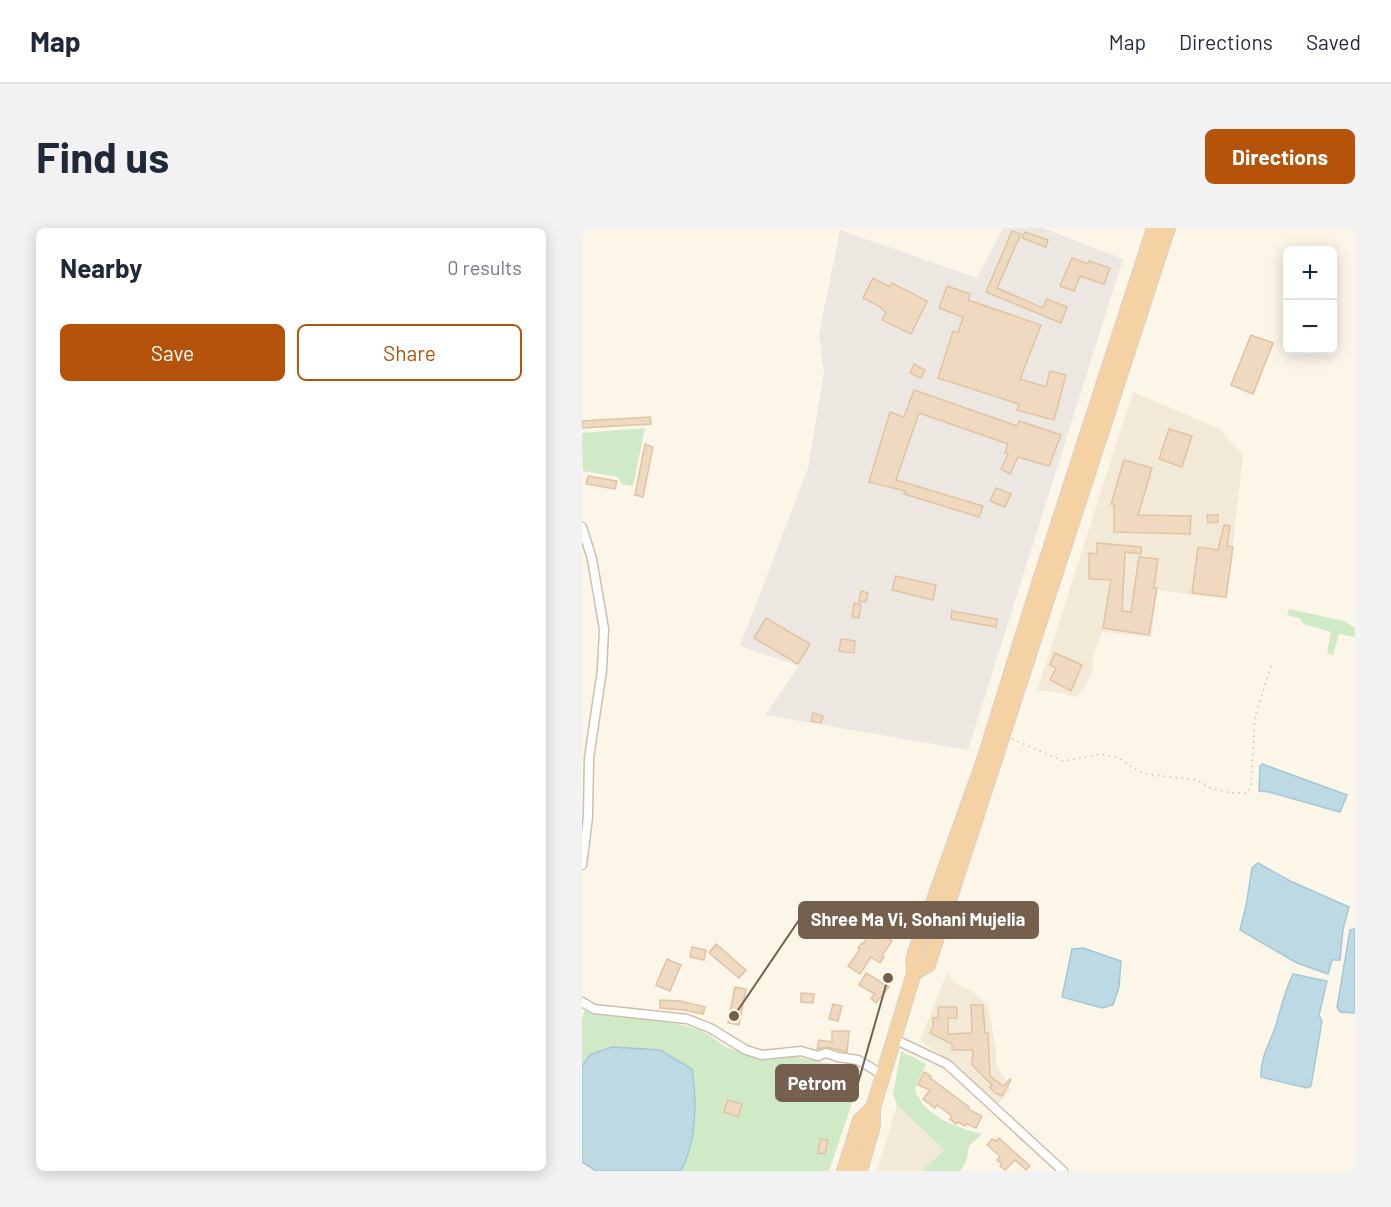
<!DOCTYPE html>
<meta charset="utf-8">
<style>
:root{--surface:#fff;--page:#f2f2f3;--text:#1f2937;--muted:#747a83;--line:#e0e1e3;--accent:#b45309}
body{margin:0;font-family:Barlow,sans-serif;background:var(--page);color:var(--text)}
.controls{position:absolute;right:18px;top:18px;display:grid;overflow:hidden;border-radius:9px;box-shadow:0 3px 15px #0003}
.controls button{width:54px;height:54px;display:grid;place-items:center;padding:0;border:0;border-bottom:2px solid var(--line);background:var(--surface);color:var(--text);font:30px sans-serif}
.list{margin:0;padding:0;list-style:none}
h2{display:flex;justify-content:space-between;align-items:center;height:78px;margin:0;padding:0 24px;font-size:26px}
h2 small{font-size:20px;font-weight:400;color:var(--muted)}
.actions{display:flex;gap:12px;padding:18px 24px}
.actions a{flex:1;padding:14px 0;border:2px solid var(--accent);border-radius:9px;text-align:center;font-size:21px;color:var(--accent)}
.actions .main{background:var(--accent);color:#fff}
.map{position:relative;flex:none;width:773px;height:943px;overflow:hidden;border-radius:9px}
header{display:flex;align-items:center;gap:36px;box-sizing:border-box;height:84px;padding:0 30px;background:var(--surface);border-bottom:2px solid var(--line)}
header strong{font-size:28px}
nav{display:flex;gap:33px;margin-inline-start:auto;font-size:21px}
.intro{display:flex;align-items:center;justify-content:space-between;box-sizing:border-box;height:144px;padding:0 36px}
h1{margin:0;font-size:42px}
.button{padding:15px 27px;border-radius:9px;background:var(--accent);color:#fff;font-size:21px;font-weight:700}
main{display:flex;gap:36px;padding:0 36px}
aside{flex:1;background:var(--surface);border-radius:9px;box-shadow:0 3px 15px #0003}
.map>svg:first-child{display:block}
</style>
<header>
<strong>Map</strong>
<nav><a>Map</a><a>Directions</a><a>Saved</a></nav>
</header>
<div class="intro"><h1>Find us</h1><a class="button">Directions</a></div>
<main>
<aside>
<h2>Nearby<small>0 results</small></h2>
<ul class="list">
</ul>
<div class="actions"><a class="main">Save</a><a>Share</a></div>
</aside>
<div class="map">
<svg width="773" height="943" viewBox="0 0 773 943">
<rect width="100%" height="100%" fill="#fbf6e8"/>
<g fill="#f3e9d7">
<polygon points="551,164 636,200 661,227 645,371 575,362 569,409 521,404 515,416 511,430 511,442 504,458 494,469 468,463 455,463"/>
<polygon points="365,745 372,754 391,764 406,778 414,821 414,836 429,861 415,877 381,844 338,812"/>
<polygon points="315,877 362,922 344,937 342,943 295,943"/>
</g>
<polygon fill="#ece8e1" points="421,0 461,0 541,31 386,522 183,487 217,438 158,418 226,240 242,144 237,106 258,2 395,50"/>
<g fill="#d0e9c7" fill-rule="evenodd">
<polygon points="63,200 51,258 40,256 36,249 1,243 0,205"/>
<polygon points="707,381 762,393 773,400 773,409 757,406 751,427 745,425 749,404 722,396 717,390 705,387"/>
<path d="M3 781 96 796 119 802 144 819 171 829 211 828 281 843 247 943H99L100 941 8 827 0 838V790ZM146 872 159 876 156 888 142 884Z"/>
<path d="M319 823 344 836 333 861C341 888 375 900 400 906L387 918 384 934 378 943H342L344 938 362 922 315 877 311 866Z"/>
</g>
<g fill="#bdd9e4" stroke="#a4c7d6" stroke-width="1.5">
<polygon points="680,536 765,567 758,584 687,564 677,563 678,538"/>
<polygon points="676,635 708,653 767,679 761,701 758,732 750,732 746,746 715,735 658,702 664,678 670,640"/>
<polygon points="773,701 773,785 758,784 755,779 768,702"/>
<polygon points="501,720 539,733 537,759 531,777 520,780 480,769 490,721"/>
<path d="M711 746 745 753 737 787 740 793 729 858 725 860 679 849C678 830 687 817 693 800 699 781 702 764 711 746Z"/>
<path d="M30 819 78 822 110 841C115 875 115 912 99 943H14L0 934V838L8 827Z"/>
</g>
<g fill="#efdac1" stroke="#e1c3a2" stroke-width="1.5">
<polygon points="430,3 439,6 415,60 461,80 465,71 485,79 479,95 404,64"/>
<polygon points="443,4 466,12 464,19 440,10"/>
<polygon points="490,30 506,36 507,33 528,40 522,56 498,48 492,63 478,58"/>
<polygon points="291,50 308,59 310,55 345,73 329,106 300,92 304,85 300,80 281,70"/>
<polygon points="365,58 388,66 386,72 459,97 438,151 464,159 468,143 484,147 472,192 435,182 437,176 356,150 371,103 376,105 381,89 357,80"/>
<polygon points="669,107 691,115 671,166 649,157"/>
<polygon points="332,136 343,142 339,150 328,145"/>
<polygon points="332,162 435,198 437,193 479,207 467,238 436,229 428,246 419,241 426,226 423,225 426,216 337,185 314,252 401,278 397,289 322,266 323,263 287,254 308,184 322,189"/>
<polygon points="68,189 69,196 0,200 0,193"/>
<polygon points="587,201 610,208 600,239 577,231"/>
<polygon points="63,216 71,219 61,269 53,267"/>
<polygon points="542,232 570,240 556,287 609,288 608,306 532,304 532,276 529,276"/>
<polygon points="6,248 35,253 33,261 4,256"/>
<polygon points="414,260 429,266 423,279 408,273"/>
<polygon points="625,287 636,287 636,294 626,295"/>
<polygon points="642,297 648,298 645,318 651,319 644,369 610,365 616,319 636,322"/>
<polygon points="515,315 559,319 559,326 543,324 540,383 549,384 557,329 576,331 572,360 575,360 567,407 521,400 529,352 507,351 507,325 515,326"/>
<polygon points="314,348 354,357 351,372 310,362"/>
<polygon points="279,363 286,365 284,374 277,373"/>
<polygon points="272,375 279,376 277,390 270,389"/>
<polygon points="370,383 415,391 414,399 369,391"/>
<polygon points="184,390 228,416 216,436 172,410"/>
<polygon points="259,411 273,413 272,425 257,423"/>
<polygon points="473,425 500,437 489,463 468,452 474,440 468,437"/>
<polygon points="231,485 241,488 239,495 229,493"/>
<polygon points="296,703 310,713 300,728 302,729 298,735 289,729 278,746 266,738 278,721 276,720 280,715 281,716 286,708 291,711"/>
<polygon points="134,716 164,742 157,750 127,725"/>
<polygon points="110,719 124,722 122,732 108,729"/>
<polygon points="85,731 99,737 88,763 74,757"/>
<polygon points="284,745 307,759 294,775 289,770 293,766 277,757"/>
<polygon points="153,759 164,761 157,797 146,795"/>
<polygon points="219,765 232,766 231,775 219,774"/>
<polygon points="78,772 98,773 123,779 121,786 102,782 78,780"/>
<polygon points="251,776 260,778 256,793 247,791"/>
<polygon points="389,777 401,777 403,805 406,805 408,848 421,858 428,851 429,852 420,868 413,865 408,859 410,857 390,837 391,822 370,822 370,816 348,805 351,799 351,790 356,790 356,779 375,779 375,790 366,790 366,806 390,805"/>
<polygon points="250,803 267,803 265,824 245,819 235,821 237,812 250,814"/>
<polygon points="342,844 349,848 348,850 387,879 386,881 400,888 394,900 385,896 383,898 376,894 374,896 368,891 370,888 355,877 353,880 341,871 348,862 336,857"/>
<polygon points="146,872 160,876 156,889 142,884"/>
<polygon points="417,910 448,938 444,942 433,932 423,942 418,938 420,936 415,932 418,928 405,917 410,911 414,913"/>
<polygon points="238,911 246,912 243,926 236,925"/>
</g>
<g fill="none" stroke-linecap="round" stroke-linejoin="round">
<g stroke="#cdbfae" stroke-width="11">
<g id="minor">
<polyline points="0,299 10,331 22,401 20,442 7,530 6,589 0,637"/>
<polyline points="0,774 12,781 105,791 128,800 164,822 180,827 219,823 236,828 244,825 256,829 276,832 301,847"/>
<polyline points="312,811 365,836 481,943"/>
</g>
</g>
<g stroke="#d8d2cd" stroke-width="16">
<g id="trunk">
<polyline points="332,745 346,737 586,0"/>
<polyline points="262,943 278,892 291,880"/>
<polyline points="278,943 291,898 291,880 332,745 331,732 334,722 402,532 457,355 572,0"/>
</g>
</g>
<polyline stroke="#d5bda4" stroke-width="1.5" stroke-dasharray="1.5 4.5" stroke-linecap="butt" points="430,511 481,533 519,526 537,530 551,540 564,546 615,552 625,559 649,565 666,565 669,556 673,488 690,436"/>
<use href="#minor" stroke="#fff" stroke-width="8"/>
<use href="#trunk" stroke="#f4d2a3" stroke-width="14"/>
</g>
<path fill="none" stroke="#74604d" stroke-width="2" d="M152 788L217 692M306 750L276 855"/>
<g fill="#74604d" stroke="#fefaee" stroke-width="2">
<circle cx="152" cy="788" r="6"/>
<circle cx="306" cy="750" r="6"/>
</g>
<g fill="#74604d" stroke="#74604d" stroke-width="2">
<rect x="217" y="674" width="239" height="36" rx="6"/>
<rect x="194" y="837" width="82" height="36" rx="6"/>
</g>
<g font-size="18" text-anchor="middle" font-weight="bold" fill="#fff">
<text x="336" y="698">Shree Ma Vi, Sohani Mujelia</text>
<text x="235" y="862">Petrom</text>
</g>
</svg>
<div class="controls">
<button>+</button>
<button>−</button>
</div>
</div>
</main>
